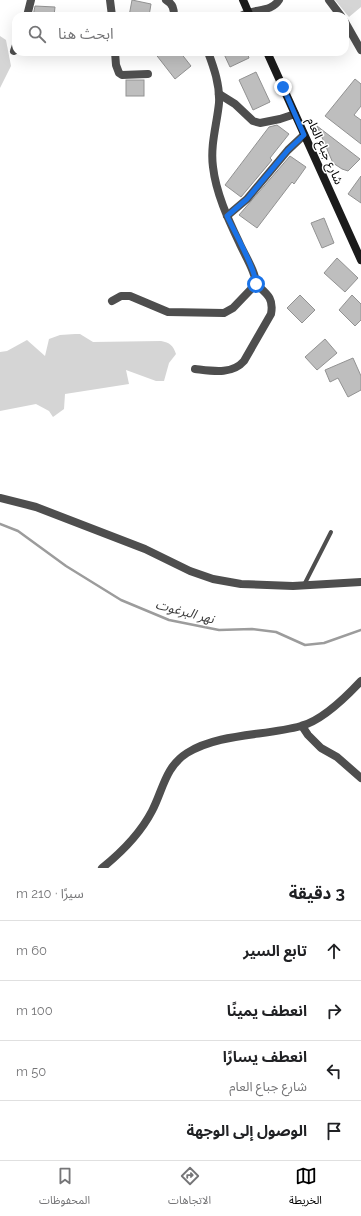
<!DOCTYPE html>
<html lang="ar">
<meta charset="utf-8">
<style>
:root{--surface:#fff;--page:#f6f6f6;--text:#202124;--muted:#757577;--line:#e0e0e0;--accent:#000}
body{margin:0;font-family:Raleway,"Noto Sans Arabic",sans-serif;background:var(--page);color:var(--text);direction:rtl}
.stop{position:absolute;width:12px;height:12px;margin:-9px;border:3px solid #1a73e8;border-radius:50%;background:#fff}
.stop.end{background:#1a73e8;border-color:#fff;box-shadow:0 1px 4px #0008}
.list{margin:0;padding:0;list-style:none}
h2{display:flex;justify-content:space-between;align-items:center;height:52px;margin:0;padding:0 16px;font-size:17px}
h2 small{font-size:13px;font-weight:400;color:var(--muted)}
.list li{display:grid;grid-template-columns:26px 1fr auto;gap:12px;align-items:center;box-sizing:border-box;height:60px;padding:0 16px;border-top:1px solid var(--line)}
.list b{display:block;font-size:15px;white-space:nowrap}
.list p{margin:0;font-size:13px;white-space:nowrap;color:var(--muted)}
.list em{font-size:13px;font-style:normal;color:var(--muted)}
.icon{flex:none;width:22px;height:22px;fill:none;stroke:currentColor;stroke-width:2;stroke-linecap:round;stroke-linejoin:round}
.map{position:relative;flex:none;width:361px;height:868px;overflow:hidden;direction:ltr}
.search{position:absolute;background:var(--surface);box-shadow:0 4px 16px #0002;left:12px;right:12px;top:12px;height:44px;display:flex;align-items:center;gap:10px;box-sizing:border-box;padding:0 14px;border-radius:12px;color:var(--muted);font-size:15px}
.sheet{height:292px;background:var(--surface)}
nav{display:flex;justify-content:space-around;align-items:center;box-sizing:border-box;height:56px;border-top:1px solid var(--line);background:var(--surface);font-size:11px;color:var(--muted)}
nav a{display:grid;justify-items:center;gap:2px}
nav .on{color:var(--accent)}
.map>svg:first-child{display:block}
</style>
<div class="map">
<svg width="361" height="868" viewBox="0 0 361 868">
<rect width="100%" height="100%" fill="#fff"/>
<g fill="#d5d5d5">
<polygon points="335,0 361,0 361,7 349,17"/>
<polygon points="0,36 6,40 11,66 0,88"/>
<path d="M75 334H80L93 342 161 341C170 343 173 345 176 354L169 363 164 381H156L126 370 129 384 65 394 64 409 53 417 49 411 36 404 0 411V352L7 351 27 340 45 356 49 339 60 335Z"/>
</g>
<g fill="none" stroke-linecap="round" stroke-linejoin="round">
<polyline stroke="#9c9c9c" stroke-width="2.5" points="0,524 18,531 66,566 121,600 169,620 219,630 252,629 276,632 305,645 324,643 361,630"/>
</g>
<g fill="#bebebe" stroke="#929292">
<polygon points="132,0 151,4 149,16 129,16"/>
<polygon points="35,6 55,7 54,16 33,16"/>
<polygon points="154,52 180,52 191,66 175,79"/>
<polygon points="223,52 247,52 249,58 230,67"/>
<polygon points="256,72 270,102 253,110 239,80"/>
<polygon points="355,79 361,84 361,106 354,115 361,120 361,144 325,116"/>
<rect x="126" y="80" width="18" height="16"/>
<polygon points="277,125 289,134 270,158 272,160 241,197 225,185 269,127"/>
<polygon points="317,126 360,159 348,171 342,169 333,163"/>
<polygon points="290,156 306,167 294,184 292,182 257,228 239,215"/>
<polygon points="361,176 361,203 348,194"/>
<polygon points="324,218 334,243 322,248 311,223"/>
<polygon points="337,258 358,278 345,292 324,273"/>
<polygon points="300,295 315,310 302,323 287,308"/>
<polygon points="352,295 361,304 361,320 355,326 339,310"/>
<polygon points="325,339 337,353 317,370 305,357"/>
<polygon points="353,358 361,376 361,390 348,397 338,378 330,382 325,370"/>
</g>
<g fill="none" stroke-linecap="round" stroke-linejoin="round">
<polyline stroke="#4e4e4e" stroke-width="4" points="304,585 331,532"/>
<g stroke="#4e4e4e" stroke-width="8">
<polyline points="110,0 112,16"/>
<path d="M166 0C173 4 174 9 174 16"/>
<polyline points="329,0 341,16"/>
<polyline points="27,16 31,0"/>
<path d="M241 16C254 8 271 13 279 0"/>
<polyline points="345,22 361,50"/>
<polyline points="14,51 16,45"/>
<polyline points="115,52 116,65 119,73 122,75 148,74"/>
<polyline points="219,94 235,104 253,121 260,123 280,119 295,114"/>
<polyline points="227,216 247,199 288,150 304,135"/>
<path d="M112 301 121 296H130L168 312 224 313 233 308 256 284C256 272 244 254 239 242 228 219 216 193 213 167 210 145 217 124 219 103 220 85 214 68 208 52"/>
<path d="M195 369C212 371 232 375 244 361L271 314C274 298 267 294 256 284"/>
<polyline points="0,498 36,507 145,549 190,571 213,579 241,584 293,586 361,582"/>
<polyline points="302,726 308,735 321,748 337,757 361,778"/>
<path d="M102 868C122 852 140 834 152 811 163 790 165 767 187 753 219 733 265 736 301 726 321 721 347 696 361 681"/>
</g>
<g stroke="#1b1b1b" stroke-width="8">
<polyline points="243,0 250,16"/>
<polyline points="267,52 361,260"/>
</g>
</g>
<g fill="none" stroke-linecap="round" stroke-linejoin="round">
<path stroke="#1a73e8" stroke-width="5" d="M256 284C256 270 234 231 227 216L247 199 288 150 304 135 283 87"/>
</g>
<g text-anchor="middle" stroke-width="3" stroke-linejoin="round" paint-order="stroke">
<g font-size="12" fill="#000" stroke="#fff">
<text transform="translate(325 151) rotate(66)" y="4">شارع جباع العام</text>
</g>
<g font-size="13" font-style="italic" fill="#3d3d3d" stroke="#fff">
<text transform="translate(185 611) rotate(15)" y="5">نهر البرغوت</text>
</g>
</g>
</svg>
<div class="stop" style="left:256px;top:284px"></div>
<div class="stop end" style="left:283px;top:87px"></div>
<div class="search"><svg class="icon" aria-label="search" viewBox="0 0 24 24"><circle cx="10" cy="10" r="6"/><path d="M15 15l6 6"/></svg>ابحث هنا</div>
</div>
<section class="sheet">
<h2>3 دقيقة<small>سيرًا · 210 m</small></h2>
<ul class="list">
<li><svg class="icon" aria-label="ahead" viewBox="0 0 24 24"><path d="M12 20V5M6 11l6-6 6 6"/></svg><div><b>تابع السير</b></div><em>60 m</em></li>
<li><svg class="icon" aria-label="right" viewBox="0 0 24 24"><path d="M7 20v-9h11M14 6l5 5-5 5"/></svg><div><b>انعطف يمينًا</b></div><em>100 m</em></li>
<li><svg class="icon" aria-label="left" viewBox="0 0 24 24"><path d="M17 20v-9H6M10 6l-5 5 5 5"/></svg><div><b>انعطف يسارًا</b><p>شارع جباع العام</p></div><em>50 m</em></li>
<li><svg class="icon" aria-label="arrive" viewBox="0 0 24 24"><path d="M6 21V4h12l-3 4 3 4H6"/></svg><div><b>الوصول إلى الوجهة</b></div></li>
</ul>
</section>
<nav>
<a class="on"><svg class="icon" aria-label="map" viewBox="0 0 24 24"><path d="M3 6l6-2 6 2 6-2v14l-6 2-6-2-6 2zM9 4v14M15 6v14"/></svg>الخريطة</a>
<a><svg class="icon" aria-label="directions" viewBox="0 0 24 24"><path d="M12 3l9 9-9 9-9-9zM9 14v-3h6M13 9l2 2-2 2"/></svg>الاتجاهات</a>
<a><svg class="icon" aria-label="saved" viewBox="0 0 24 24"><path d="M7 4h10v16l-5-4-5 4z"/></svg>المحفوظات</a>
</nav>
